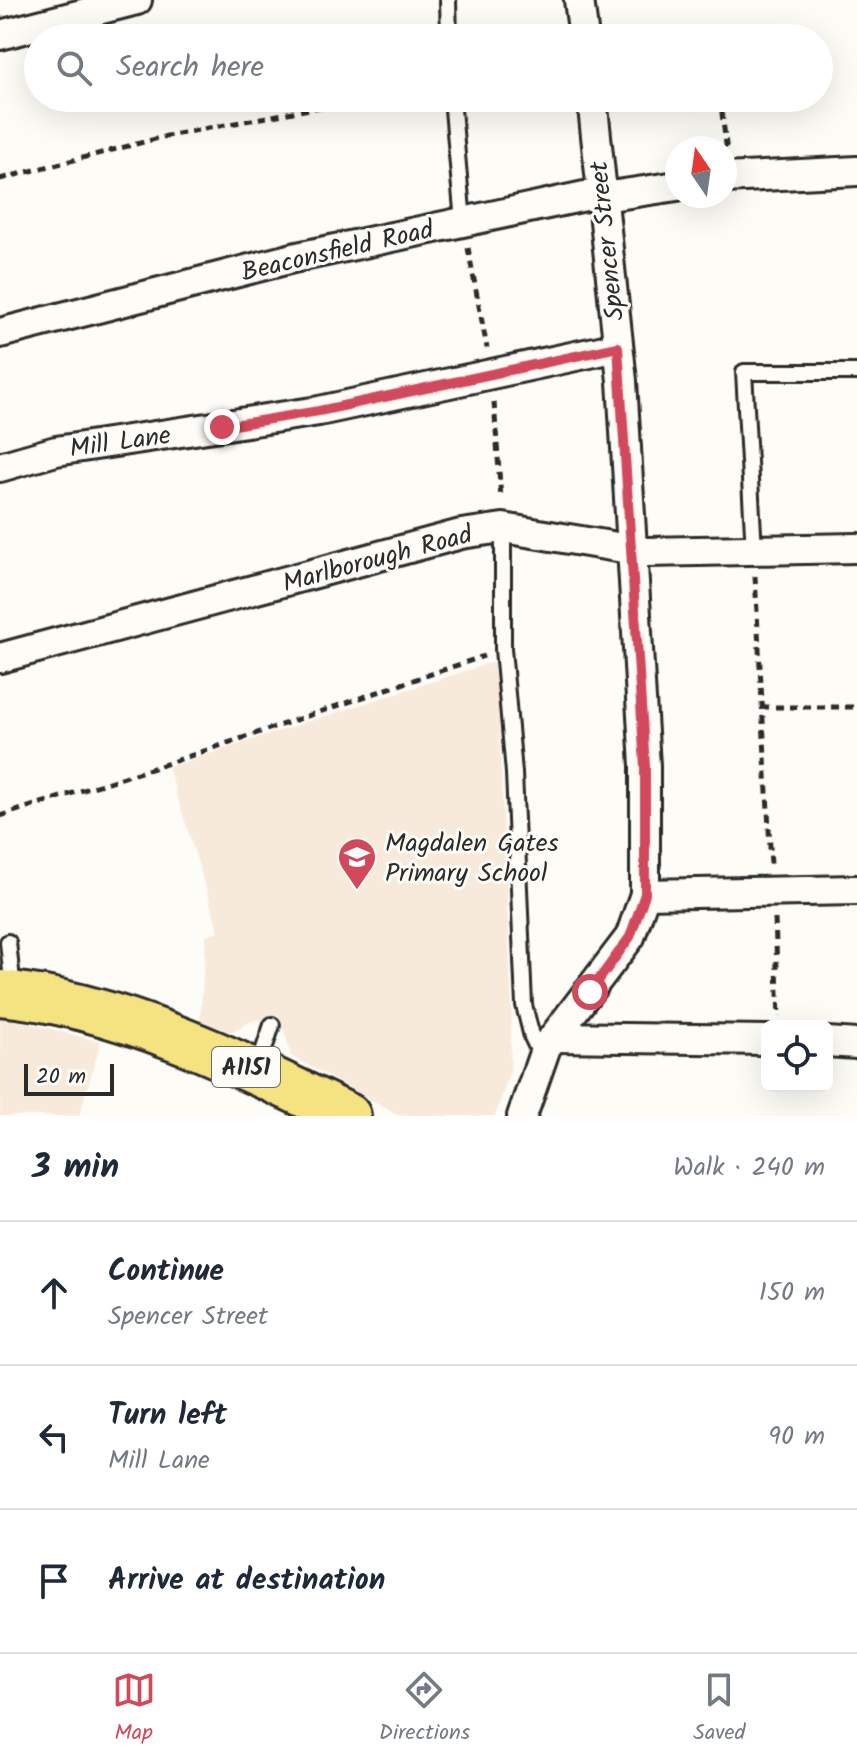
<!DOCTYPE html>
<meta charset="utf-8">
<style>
:root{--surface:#fff;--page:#f2f2f3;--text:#1f2937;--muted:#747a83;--line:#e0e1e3;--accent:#d1495b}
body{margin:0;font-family:Kalam,sans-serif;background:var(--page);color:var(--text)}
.controls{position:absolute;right:24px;bottom:24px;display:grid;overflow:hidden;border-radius:12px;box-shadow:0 8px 32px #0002}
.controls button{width:72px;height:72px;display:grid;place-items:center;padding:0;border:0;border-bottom:2px solid var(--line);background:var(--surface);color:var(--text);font:40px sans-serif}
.compass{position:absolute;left:665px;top:136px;width:72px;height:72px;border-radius:50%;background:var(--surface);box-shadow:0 8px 32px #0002;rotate:347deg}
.scale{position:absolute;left:24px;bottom:20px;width:90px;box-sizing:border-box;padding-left:8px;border:4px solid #2b2b2b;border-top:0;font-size:22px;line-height:28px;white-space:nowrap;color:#2b2b2b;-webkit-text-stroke:6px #fdfcf7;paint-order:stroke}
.stop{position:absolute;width:24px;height:24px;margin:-18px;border:6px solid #d1495b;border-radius:50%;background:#fff}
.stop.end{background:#d1495b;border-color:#fff;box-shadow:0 2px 8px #0008}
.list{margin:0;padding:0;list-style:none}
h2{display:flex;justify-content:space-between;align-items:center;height:104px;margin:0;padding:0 32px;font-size:34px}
h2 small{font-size:26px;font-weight:400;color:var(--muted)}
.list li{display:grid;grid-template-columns:52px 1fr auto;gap:24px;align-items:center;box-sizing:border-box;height:144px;padding:0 32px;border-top:2px solid var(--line)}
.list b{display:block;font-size:30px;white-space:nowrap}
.list p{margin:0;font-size:26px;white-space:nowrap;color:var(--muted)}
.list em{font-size:26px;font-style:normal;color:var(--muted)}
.icon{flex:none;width:44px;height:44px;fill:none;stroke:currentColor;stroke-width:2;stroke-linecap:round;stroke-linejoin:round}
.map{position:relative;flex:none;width:857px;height:1116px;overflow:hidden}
.search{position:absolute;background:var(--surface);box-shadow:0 8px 32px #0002;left:24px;right:24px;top:24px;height:88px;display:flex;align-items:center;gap:20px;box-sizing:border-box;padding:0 28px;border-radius:44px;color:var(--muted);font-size:30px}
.sheet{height:536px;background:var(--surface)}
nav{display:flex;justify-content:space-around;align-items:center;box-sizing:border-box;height:112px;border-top:2px solid var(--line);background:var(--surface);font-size:22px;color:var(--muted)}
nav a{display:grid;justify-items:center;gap:4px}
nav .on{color:var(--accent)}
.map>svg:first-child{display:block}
</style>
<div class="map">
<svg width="857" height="1116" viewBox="0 0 857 1116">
<rect width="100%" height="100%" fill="#fdfcf7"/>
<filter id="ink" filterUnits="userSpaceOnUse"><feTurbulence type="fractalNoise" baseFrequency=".0125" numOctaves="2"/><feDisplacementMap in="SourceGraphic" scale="16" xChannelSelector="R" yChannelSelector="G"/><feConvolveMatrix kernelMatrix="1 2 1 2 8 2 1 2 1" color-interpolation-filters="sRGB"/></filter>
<g filter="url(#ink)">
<g fill="#f8eadb">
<polygon points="496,661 512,1011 510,1072 495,1116 401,1116 291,1056 284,1030 257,1019 230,1032 200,1021 206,935 219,931 168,767"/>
<polygon points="0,1016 101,1042 79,1116 0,1116"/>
</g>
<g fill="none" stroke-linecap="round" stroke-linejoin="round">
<g stroke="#2b2b2b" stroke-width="20">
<g id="service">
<polyline points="448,0 449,38"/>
<polyline points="452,98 463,222"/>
<polyline points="503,528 503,649 514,773 524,1005 532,1037 541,1056"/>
<polyline points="754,551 744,372 857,372"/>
<polyline points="8,942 13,990"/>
<polyline points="258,1067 272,1025"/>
</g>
</g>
<g stroke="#2b2b2b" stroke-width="34">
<g id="minor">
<polyline points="579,0 584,38"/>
<polyline points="0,35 137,0"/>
<polyline points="725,178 857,171"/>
<polyline points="0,333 293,258 585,196 617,195 677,186"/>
<polyline points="0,467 56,451 319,411 618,347"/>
<polyline points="0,658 461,534 503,528 647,552 857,548"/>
<polyline points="645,894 857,890"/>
<polyline points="554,1037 767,1040"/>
<polyline points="827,1042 857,1044"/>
<polyline points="522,1116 546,1047 630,937 645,894 645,766 622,381 592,98"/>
</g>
</g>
<g stroke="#2b2b2b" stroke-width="50">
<path id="primary" d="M0 993C116 1003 244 1065 348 1116"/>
</g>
<g stroke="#2b2b2b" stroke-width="5" stroke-dasharray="8 6" stroke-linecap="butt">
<polyline points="720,98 727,152"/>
<polyline points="0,179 167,136 367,98"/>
<polyline points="468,248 487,348"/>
<polyline points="494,402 501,499"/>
<polyline points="755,576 771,865"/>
<polyline points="761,707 857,707"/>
<polyline points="0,816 163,765 484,656"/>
<polyline points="775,919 779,1017"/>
</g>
<use href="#service" stroke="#fdfcf7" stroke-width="14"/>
<use href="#minor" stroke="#fdfcf7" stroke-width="28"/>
<use href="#primary" stroke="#f5e382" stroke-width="44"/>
</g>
</g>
<g fill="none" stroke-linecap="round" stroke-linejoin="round" filter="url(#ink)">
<polyline stroke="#d1495b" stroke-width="10" points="222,427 319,411 618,347 645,766 645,894 630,937 590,992"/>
</g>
<defs>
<g id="school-pin" transform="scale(2)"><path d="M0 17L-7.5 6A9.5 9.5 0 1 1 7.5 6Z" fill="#d1495b" stroke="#fdfcf7"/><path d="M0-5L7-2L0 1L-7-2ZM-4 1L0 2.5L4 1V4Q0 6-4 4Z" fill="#fff"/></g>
</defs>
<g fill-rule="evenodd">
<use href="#school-pin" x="357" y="857"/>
</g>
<g text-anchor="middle" stroke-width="6" stroke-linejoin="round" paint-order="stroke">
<rect fill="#fdfcf7" stroke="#6a6a68" stroke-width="2" x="212" y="1047" width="68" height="40" rx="6"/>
<g font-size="24" font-weight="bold" fill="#2b2b2b">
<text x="246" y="1075">A1151</text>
</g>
<g font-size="26" fill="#2b2b2b" stroke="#fdfcf7">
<text transform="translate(606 241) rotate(-96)" y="9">Spencer Street</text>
<text transform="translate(337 250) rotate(-13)" y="9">Beaconsfield Road</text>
<text transform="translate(120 441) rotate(-8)" y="9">Mill Lane</text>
<text transform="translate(377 558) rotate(-15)" y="9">Marlborough Road</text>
</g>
<g font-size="26" fill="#2b2b2b" stroke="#fdfcf7" text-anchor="start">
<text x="385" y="851">Magdalen Gates<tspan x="385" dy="30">Primary School</tspan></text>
</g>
</g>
</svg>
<div class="controls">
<button><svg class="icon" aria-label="locate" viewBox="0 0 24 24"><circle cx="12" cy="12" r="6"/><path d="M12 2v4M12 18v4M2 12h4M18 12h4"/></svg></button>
</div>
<svg class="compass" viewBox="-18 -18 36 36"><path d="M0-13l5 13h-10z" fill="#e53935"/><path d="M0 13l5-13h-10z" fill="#747a83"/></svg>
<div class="scale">20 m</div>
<div class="stop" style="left:590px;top:992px"></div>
<div class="stop end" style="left:222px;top:427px"></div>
<div class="search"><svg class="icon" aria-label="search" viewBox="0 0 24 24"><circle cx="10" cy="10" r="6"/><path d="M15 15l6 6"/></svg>Search here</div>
</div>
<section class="sheet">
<h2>3 min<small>Walk · 240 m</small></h2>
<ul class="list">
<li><svg class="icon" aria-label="ahead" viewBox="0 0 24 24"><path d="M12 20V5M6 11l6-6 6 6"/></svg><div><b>Continue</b><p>Spencer Street</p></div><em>150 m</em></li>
<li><svg class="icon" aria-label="left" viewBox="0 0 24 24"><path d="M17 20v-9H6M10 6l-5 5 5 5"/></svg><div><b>Turn left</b><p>Mill Lane</p></div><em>90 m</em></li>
<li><svg class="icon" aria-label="arrive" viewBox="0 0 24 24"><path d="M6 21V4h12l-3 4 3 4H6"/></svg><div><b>Arrive at destination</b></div></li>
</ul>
</section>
<nav>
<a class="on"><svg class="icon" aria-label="map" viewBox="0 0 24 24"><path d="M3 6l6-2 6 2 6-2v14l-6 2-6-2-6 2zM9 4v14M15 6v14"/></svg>Map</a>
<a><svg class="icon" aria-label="directions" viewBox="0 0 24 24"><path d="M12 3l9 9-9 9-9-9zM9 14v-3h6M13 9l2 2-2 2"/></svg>Directions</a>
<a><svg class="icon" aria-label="saved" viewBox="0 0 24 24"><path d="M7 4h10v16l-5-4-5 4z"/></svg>Saved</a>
</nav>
